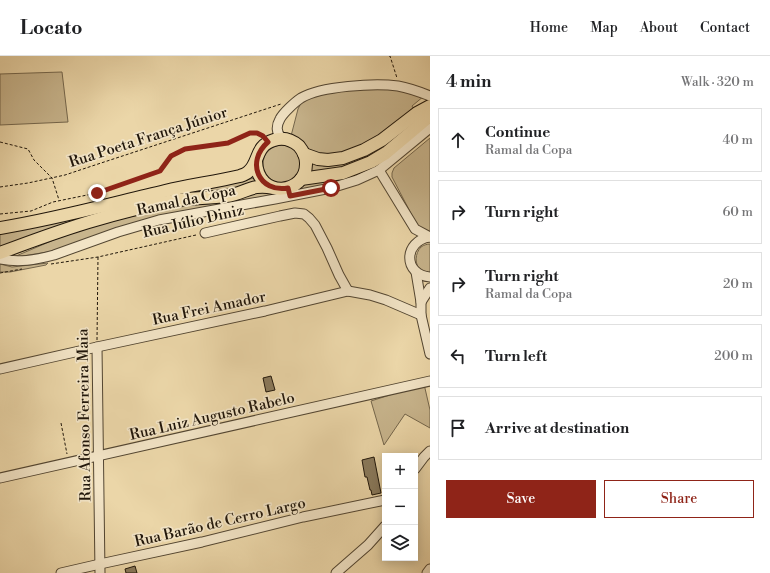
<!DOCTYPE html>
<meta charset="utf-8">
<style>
:root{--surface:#fff;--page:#f6f6f6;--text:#202124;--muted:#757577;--line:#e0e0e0;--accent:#8f2418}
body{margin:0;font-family:"Libre Bodoni",serif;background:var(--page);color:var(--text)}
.controls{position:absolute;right:12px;bottom:12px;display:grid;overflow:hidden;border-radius:0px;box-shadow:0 2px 10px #0003}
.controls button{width:36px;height:36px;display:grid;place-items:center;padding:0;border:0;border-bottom:1px solid var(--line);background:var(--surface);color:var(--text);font:20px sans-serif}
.stop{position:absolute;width:12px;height:12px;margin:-9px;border:3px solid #8f2418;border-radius:50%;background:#fff}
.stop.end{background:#8f2418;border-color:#fff;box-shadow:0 1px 4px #0008}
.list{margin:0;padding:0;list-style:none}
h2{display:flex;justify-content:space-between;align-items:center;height:52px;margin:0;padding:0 16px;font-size:17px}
h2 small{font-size:13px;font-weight:400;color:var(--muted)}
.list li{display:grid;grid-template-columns:26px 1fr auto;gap:12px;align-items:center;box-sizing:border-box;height:64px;margin:0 8px 8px;padding:0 8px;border:1px solid var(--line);border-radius:0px}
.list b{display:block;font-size:15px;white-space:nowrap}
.list p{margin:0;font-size:13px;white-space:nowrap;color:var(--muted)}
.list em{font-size:13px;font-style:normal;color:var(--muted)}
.actions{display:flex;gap:8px;padding:12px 16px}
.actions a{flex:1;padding:9px 0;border:1px solid var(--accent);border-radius:0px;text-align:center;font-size:14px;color:var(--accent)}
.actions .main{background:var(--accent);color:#fff}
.icon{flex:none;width:22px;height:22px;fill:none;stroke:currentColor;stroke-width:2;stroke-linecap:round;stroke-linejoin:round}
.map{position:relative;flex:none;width:430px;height:517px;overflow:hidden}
header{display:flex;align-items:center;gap:24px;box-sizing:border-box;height:56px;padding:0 20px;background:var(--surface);border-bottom:1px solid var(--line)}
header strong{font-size:19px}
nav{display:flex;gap:22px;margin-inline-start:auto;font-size:14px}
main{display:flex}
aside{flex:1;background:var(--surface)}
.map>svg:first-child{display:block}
</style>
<header>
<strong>Locato</strong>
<nav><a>Home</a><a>Map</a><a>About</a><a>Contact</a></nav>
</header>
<main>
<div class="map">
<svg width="430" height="517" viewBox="0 0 430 517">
<rect width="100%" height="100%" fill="#ebd6a8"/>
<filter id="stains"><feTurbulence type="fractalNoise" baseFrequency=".005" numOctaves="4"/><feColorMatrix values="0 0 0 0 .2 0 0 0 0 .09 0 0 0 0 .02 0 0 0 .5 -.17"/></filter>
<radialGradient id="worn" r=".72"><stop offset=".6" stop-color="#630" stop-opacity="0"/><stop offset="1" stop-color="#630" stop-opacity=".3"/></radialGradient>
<g fill="#c8b58d" stroke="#74664c">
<polygon points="62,16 68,66 0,69 0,18"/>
<polygon points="391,32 424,40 412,50 413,52 370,88 337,99 311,98 291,80 298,53 302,45 311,40 344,34"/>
<polygon points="396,80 399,82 370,101 337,113 309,116 312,105 324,110 344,107 368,100"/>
<polygon points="430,82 430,176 424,175 417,169 392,121 392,117 394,112"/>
<circle cx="282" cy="108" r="19"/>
<polygon points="393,98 384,107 361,119 328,131 217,152 66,193 4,203 16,200 77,174 129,161 191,149 232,146 250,136 302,126"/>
<polygon points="254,122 257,124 238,134 0,191 0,177 201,132 235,127"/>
<path d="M430 188V217C427 216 423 216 421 214 414 209 415 197 421 191 424 189 427 188 430 188Z"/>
<polygon points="48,207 46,209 10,216 0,216 0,208 12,211"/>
<polygon points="424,328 430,354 430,372 405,358 384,389 371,345"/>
</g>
<g fill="#8a7a5c" stroke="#20160a">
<polygon points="271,320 275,334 266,336 263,322"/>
<polygon points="374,401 381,437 372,439 371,434 370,434 367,421 365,421 362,404"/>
<polygon points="135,510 137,517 126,517 125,513"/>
</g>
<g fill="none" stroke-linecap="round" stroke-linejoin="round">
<g stroke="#534632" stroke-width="11">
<g id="minor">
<path d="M282 82C276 77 276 70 280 63 283 57 295 46 301 42 321 30 375 27 398 30 409 32 420 36 430 40"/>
<polyline points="379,114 415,173 430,181"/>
<polyline points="205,177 280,160 295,157 304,158 309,162 315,169 327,192 339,219 348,235"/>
<path d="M430 181C403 185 403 219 430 221"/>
<path d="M0 203C19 207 35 204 54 199L118 176 159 164 275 143 331 132 357 124 379 114 430 72"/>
<polyline points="416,216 421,246 421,259 430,298"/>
<polyline points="421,246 430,232"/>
<polyline points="97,291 100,517"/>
<polyline points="0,313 97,291 265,255 348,235 370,239 386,244 421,259"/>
<polyline points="415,413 424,401 430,395"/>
<polyline points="0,422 430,325"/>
<polyline points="61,517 100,508 202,486 303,461 385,444"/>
<polyline points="336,517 368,489 385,470"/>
<polyline points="427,517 430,513"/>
</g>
</g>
<g stroke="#20160a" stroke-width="14">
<g id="major">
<polyline points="304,98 318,103 328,104 343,102 364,94 382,84 417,57 430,50"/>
<polyline points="301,123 343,117 371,106 386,97 430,60"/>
<path d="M0 172C56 163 110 148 165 135 190 129 215 126 240 120 243 119 246 118 248 116 260 107 254 90 274 84 283 81 292 84 299 90 303 95 306 101 306 107 307 139 257 144 256 105"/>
<path d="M0 197C58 175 116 155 178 144 194 142 210 142 226 140 245 138 251 127 273 132"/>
</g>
</g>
<g stroke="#20160a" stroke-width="1" stroke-dasharray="3 2" stroke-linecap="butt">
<polyline points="389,0 390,0 397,22"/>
<polyline points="0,86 28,93 34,104 52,122 59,144"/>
<polyline points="0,131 28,127 65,119 95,109 281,48"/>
<polyline points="0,158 31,155 53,146 97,137 119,130 159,115 171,101 185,93 228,87 250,77 257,77 263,80"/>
<polyline points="51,208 98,201 196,179"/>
<polyline points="0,217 22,213"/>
<polyline points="97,284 98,201"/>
<polyline points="61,367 67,398"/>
</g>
<use href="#minor" stroke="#f2e4c6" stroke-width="9"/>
<use href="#major" stroke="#ebd6a8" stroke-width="12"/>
</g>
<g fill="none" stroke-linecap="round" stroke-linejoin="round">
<path stroke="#8f2418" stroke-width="5" d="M97 137 160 115 171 100 185 93 228 87 250 77H257L263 80 268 86C245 106 259 137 288 132L290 140 331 132"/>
</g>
<g text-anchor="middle" stroke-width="3.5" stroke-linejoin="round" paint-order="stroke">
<g font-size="15" fill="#20160a" stroke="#f2e4c6">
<text transform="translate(148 81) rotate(-18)" y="5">Rua Poeta França Júnior</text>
<text transform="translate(186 144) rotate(-12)" y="5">Ramal da Copa</text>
<text transform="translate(193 165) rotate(-13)" y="5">Rua Júlio Diniz</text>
<text transform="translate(209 252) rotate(-12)" y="5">Rua Frei Amador</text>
<text transform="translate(84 359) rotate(-91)" y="5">Rua Afonso Ferreira Maia</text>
<text transform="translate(212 360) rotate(-13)" y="5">Rua Luiz Augusto Rabelo</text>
<text transform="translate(220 466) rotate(-13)" y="5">Rua Barão de Cerro Largo</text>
</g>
</g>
<rect width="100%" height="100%" filter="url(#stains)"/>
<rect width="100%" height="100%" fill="url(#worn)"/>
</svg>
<div class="controls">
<button>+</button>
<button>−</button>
<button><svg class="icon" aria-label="layers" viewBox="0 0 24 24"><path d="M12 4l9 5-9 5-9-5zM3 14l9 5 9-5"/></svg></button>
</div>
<div class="stop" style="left:331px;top:132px"></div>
<div class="stop end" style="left:97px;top:137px"></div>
</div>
<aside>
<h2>4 min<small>Walk · 320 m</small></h2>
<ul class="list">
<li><svg class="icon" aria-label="ahead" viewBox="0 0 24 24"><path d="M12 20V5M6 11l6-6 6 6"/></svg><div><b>Continue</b><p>Ramal da Copa</p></div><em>40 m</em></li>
<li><svg class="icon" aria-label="right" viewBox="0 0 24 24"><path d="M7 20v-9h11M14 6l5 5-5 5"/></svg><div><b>Turn right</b></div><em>60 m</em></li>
<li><svg class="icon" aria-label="right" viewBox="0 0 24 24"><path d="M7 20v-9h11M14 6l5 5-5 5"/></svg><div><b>Turn right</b><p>Ramal da Copa</p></div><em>20 m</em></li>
<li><svg class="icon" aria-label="left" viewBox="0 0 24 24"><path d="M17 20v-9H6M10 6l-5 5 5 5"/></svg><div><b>Turn left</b></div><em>200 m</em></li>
<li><svg class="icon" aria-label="arrive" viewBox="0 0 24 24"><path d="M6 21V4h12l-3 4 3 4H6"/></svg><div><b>Arrive at destination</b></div></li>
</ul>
<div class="actions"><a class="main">Save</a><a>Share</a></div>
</aside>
</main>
